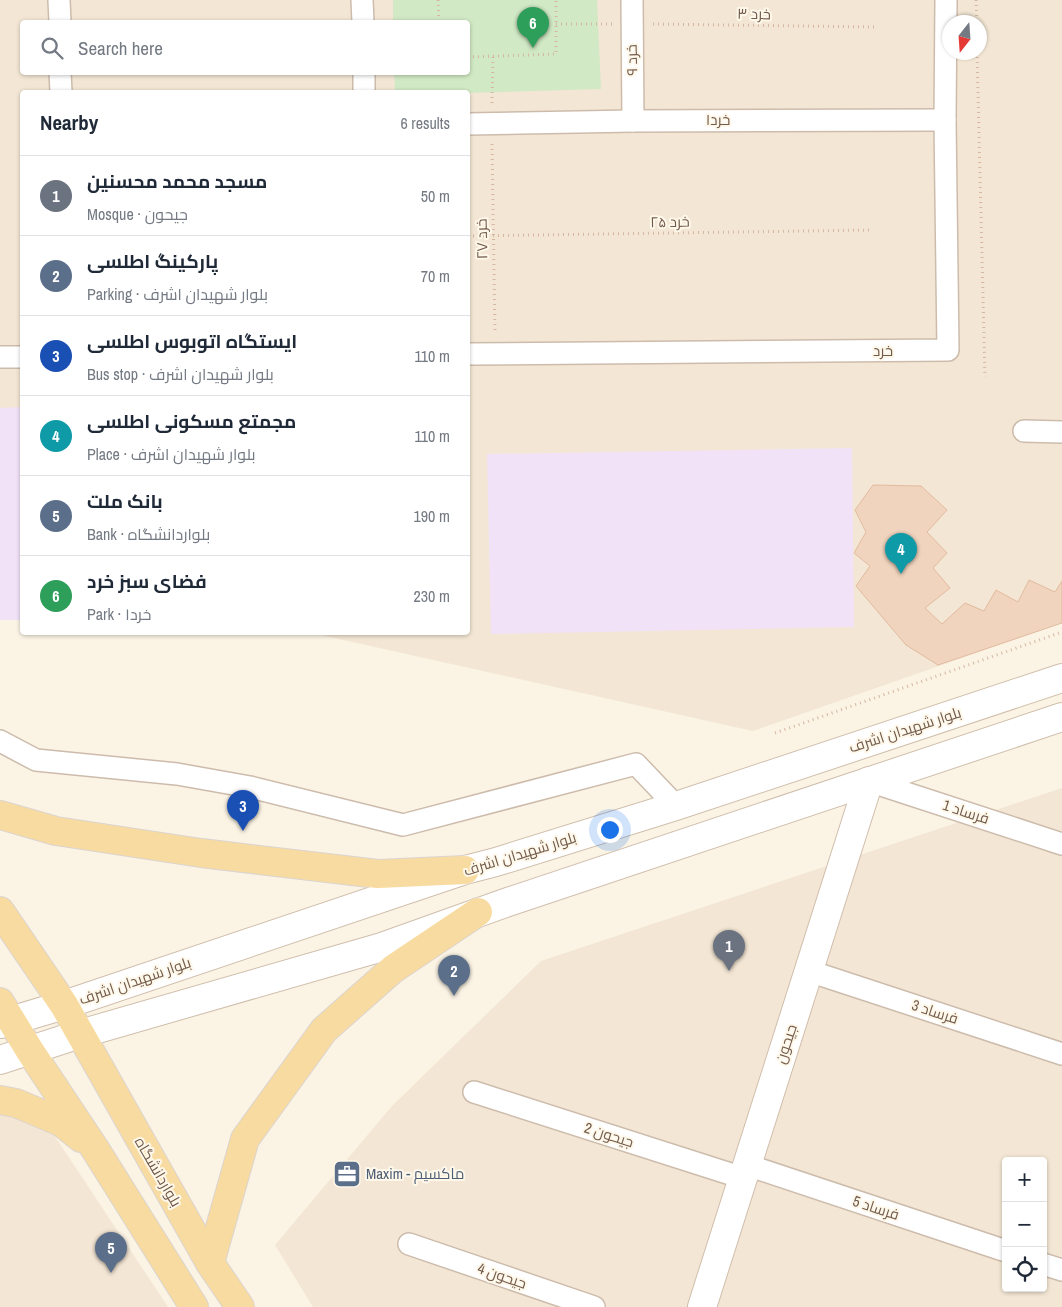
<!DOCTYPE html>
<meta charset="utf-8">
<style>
:root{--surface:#fff;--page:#f6f6f7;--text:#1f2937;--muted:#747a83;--line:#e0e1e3;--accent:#d93025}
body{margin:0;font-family:"Archivo Narrow",Cairo,sans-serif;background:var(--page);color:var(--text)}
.controls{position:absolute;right:15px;bottom:15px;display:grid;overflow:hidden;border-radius:5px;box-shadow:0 1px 4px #0004}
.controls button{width:45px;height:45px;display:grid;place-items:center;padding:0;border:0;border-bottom:1px solid var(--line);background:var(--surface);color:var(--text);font:25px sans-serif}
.compass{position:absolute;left:942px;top:15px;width:45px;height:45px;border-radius:50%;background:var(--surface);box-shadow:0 1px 4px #0004;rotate:197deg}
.you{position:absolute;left:609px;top:829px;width:18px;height:18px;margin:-12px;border:4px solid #fff;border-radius:50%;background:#1a73e8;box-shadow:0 0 0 8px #1a73e833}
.badge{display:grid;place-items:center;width:32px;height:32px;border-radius:50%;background:var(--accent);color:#fff;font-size:16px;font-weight:700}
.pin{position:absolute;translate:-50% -41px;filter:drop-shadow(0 1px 2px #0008)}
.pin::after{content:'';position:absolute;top:26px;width:18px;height:15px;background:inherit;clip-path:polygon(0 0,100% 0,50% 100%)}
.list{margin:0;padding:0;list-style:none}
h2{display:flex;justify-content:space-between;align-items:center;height:65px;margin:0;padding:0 20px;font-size:21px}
h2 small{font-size:16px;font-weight:400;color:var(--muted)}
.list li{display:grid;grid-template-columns:32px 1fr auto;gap:15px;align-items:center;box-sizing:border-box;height:80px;padding:0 20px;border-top:1px solid var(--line)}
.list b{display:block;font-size:19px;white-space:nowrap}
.list p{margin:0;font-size:16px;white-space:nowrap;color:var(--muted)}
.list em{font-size:16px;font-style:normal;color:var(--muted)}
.icon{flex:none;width:28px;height:28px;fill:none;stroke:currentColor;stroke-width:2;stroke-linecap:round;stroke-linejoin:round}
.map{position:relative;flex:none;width:1062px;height:1307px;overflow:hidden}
.search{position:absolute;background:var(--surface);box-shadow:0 1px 4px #0004;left:20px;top:20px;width:450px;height:55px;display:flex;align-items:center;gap:12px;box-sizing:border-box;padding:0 18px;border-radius:5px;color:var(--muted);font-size:19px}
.panel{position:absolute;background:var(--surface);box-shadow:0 1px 4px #0004;left:20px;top:90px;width:450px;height:545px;border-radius:5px}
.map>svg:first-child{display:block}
</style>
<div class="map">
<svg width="1062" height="1307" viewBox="0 0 1062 1307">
<rect width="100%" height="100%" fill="#fbf4e5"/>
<g fill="#f3e6d4" fill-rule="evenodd">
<path d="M0 0H1062V623L753 731 312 633 468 632V92H22V620H0ZM22 22H468V72H22ZM950 22H980V52H950Z"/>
<path d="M1062 788V1307H313L275 1245 392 1106 541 961ZM1006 1161H1043V1288H1006Z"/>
<polygon points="0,1107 42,1117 168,1307 0,1307"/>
</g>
<g fill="#f1e2f8">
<polygon points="22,407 22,620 0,620 0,408"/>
<polygon points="852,448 854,627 491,634 487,454"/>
</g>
<polygon fill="#d1e9c4" points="393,0 597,0 601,89 468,93 395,92 394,73 468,72 468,22 393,22"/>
<polygon fill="#f0d4be" stroke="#e2bb9f" points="873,485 921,486 947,510 927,532 947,553 933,568 950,588 925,608 942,624 965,603 984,611 996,590 1018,602 1029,580 1055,592 1062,581 1062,623 938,665 906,645 856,586 870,566 854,553 866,532 855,510"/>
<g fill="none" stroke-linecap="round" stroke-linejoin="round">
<g stroke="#cdbcac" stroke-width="24">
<g id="street">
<polyline points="59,0 60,22"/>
<polyline points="362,0 363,22"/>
<polyline points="632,0 633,121"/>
<polyline points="60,72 61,92"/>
<polyline points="364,72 364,92"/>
<polyline points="468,124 633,121 945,120"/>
<polyline points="468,354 948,350 945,120 946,0"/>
<polyline points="0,357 22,357"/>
<polyline points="1024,431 1062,432"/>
<polyline points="0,741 36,760 177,774 250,787 403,825 636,764 676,806"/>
<polyline points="869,781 1062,844"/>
<polyline points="809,971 1062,1054"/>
<polyline points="474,1092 743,1178"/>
<polyline points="747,1165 1006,1251"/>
<polyline points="409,1244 594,1307"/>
<polyline points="1043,1264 1062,1270"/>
</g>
</g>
<g stroke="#d1beac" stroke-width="30">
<g id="secondary">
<polyline points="0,1024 64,1005 465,870 496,862 676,806 1062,678"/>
<polyline points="0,1060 80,1034 382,947 508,902 1062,717"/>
<polyline points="702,1307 869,781"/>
</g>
</g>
<g stroke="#dbd4d0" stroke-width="30">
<g id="primary">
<polyline points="0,815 56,831 201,853 378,874 465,870"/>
<polyline points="0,911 64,1005 210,1263 240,1307"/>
<polyline points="0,1002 30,1051 95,1149 194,1307"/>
<polyline points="0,1100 16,1103 61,1122 81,1138"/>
<polyline points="210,1263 245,1139 324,1030 393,969 478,912"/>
</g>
</g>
<g stroke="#d5b7a1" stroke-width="3" stroke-dasharray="1 4" stroke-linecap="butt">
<polyline points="438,0 439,22"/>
<polyline points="976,0 977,22"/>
<polyline points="556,24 612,24"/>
<polyline points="653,24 875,27"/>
<polyline points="977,52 985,377"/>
<polyline points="468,57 556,54 556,0"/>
<polyline points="492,103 493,56"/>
<polyline points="492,144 495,333"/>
<polyline points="468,236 873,230"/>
<polyline points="775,733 1062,632"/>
</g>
<use href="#street" stroke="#fff" stroke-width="21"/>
<use href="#secondary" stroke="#fff" stroke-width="28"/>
<use href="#primary" stroke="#f8dba0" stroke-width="28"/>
</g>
<defs>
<g id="office-square" transform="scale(1.4375)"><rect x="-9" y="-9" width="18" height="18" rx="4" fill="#5c6f8a" stroke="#fef8eb"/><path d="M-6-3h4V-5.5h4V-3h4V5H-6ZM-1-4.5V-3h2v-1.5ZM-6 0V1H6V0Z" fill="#fff"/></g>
</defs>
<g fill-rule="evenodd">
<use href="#office-square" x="347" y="1174"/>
</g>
<g text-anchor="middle" stroke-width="4" stroke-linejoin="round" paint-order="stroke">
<g font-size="15" fill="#735b4b" stroke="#fef8eb">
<text transform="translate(754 14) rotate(1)" y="5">خرد ۳</text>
<text transform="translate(632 60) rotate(-91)" y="5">خرد ۹</text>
<text x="718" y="125">خرد۱</text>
<text transform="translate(670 222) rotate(-1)" y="5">خرد ۲۵</text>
<text transform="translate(482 239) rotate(-91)" y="5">خرد ۲۷</text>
<text x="883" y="356">خرد</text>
<text transform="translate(905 730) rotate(-18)" y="5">بلوار شهیدان اشرف</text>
<text transform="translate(966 812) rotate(18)" y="5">فرساد 1</text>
<text transform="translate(520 854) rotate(-17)" y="5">بلوار شهیدان اشرف</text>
<text transform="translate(135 981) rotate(-19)" y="5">بلوار شهیدان اشرف</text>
<text transform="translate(935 1012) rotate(18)" y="5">فرساد 3</text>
<text transform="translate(786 1044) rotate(-72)" y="5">جیحون</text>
<text transform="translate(609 1135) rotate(18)" y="5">جیحون 2</text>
<text transform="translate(158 1172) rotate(60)" y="5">بلواردانشگاه</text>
<text transform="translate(876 1208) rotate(18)" y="5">فرساد 5</text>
<text transform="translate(502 1276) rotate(19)" y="5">جیحون 4</text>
</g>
<g font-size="15" fill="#4e5e75" stroke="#fef8eb" text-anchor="start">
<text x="366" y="1179">Maxim - ماکسیم</text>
</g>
</g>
</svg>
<div class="controls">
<button>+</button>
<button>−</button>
<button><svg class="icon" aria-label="locate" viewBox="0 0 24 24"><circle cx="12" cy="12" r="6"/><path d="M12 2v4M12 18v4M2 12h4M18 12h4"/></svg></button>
</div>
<svg class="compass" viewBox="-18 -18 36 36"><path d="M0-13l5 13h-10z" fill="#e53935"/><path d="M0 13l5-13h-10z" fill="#747a83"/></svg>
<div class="you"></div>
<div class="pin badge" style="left:729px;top:971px;background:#6b7280">1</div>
<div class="pin badge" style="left:454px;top:996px;background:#5c6f8a">2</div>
<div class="pin badge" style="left:243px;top:831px;background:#1a4fb4">3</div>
<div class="pin badge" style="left:901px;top:574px;background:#0f9aa8">4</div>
<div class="pin badge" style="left:111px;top:1273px;background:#5c6f8a">5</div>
<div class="pin badge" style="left:533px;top:48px;background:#2e9e5b">6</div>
<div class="search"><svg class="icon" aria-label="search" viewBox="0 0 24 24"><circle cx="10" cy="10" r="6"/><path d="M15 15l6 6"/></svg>Search here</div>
<section class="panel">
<h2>Nearby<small>6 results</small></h2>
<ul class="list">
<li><span class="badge" style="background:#6b7280">1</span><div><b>مسجد محمد محسنین</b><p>Mosque · جیحون</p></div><em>50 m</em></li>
<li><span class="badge" style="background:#5c6f8a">2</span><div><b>پارکینگ اطلسی</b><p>Parking · بلوار شهیدان اشرف</p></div><em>70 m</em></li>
<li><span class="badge" style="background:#1a4fb4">3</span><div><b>ایستگاه اتوبوس اطلسی</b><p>Bus stop · بلوار شهیدان اشرف</p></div><em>110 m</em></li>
<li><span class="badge" style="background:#0f9aa8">4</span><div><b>مجمتع مسکونی اطلسی</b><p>Place · بلوار شهیدان اشرف</p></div><em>110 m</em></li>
<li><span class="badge" style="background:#5c6f8a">5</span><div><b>بانک ملت</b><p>Bank · بلواردانشگاه</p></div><em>190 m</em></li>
<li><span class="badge" style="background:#2e9e5b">6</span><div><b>فضای سبز خرد</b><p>Park · خرد۱</p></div><em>230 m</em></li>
</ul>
</section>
</div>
